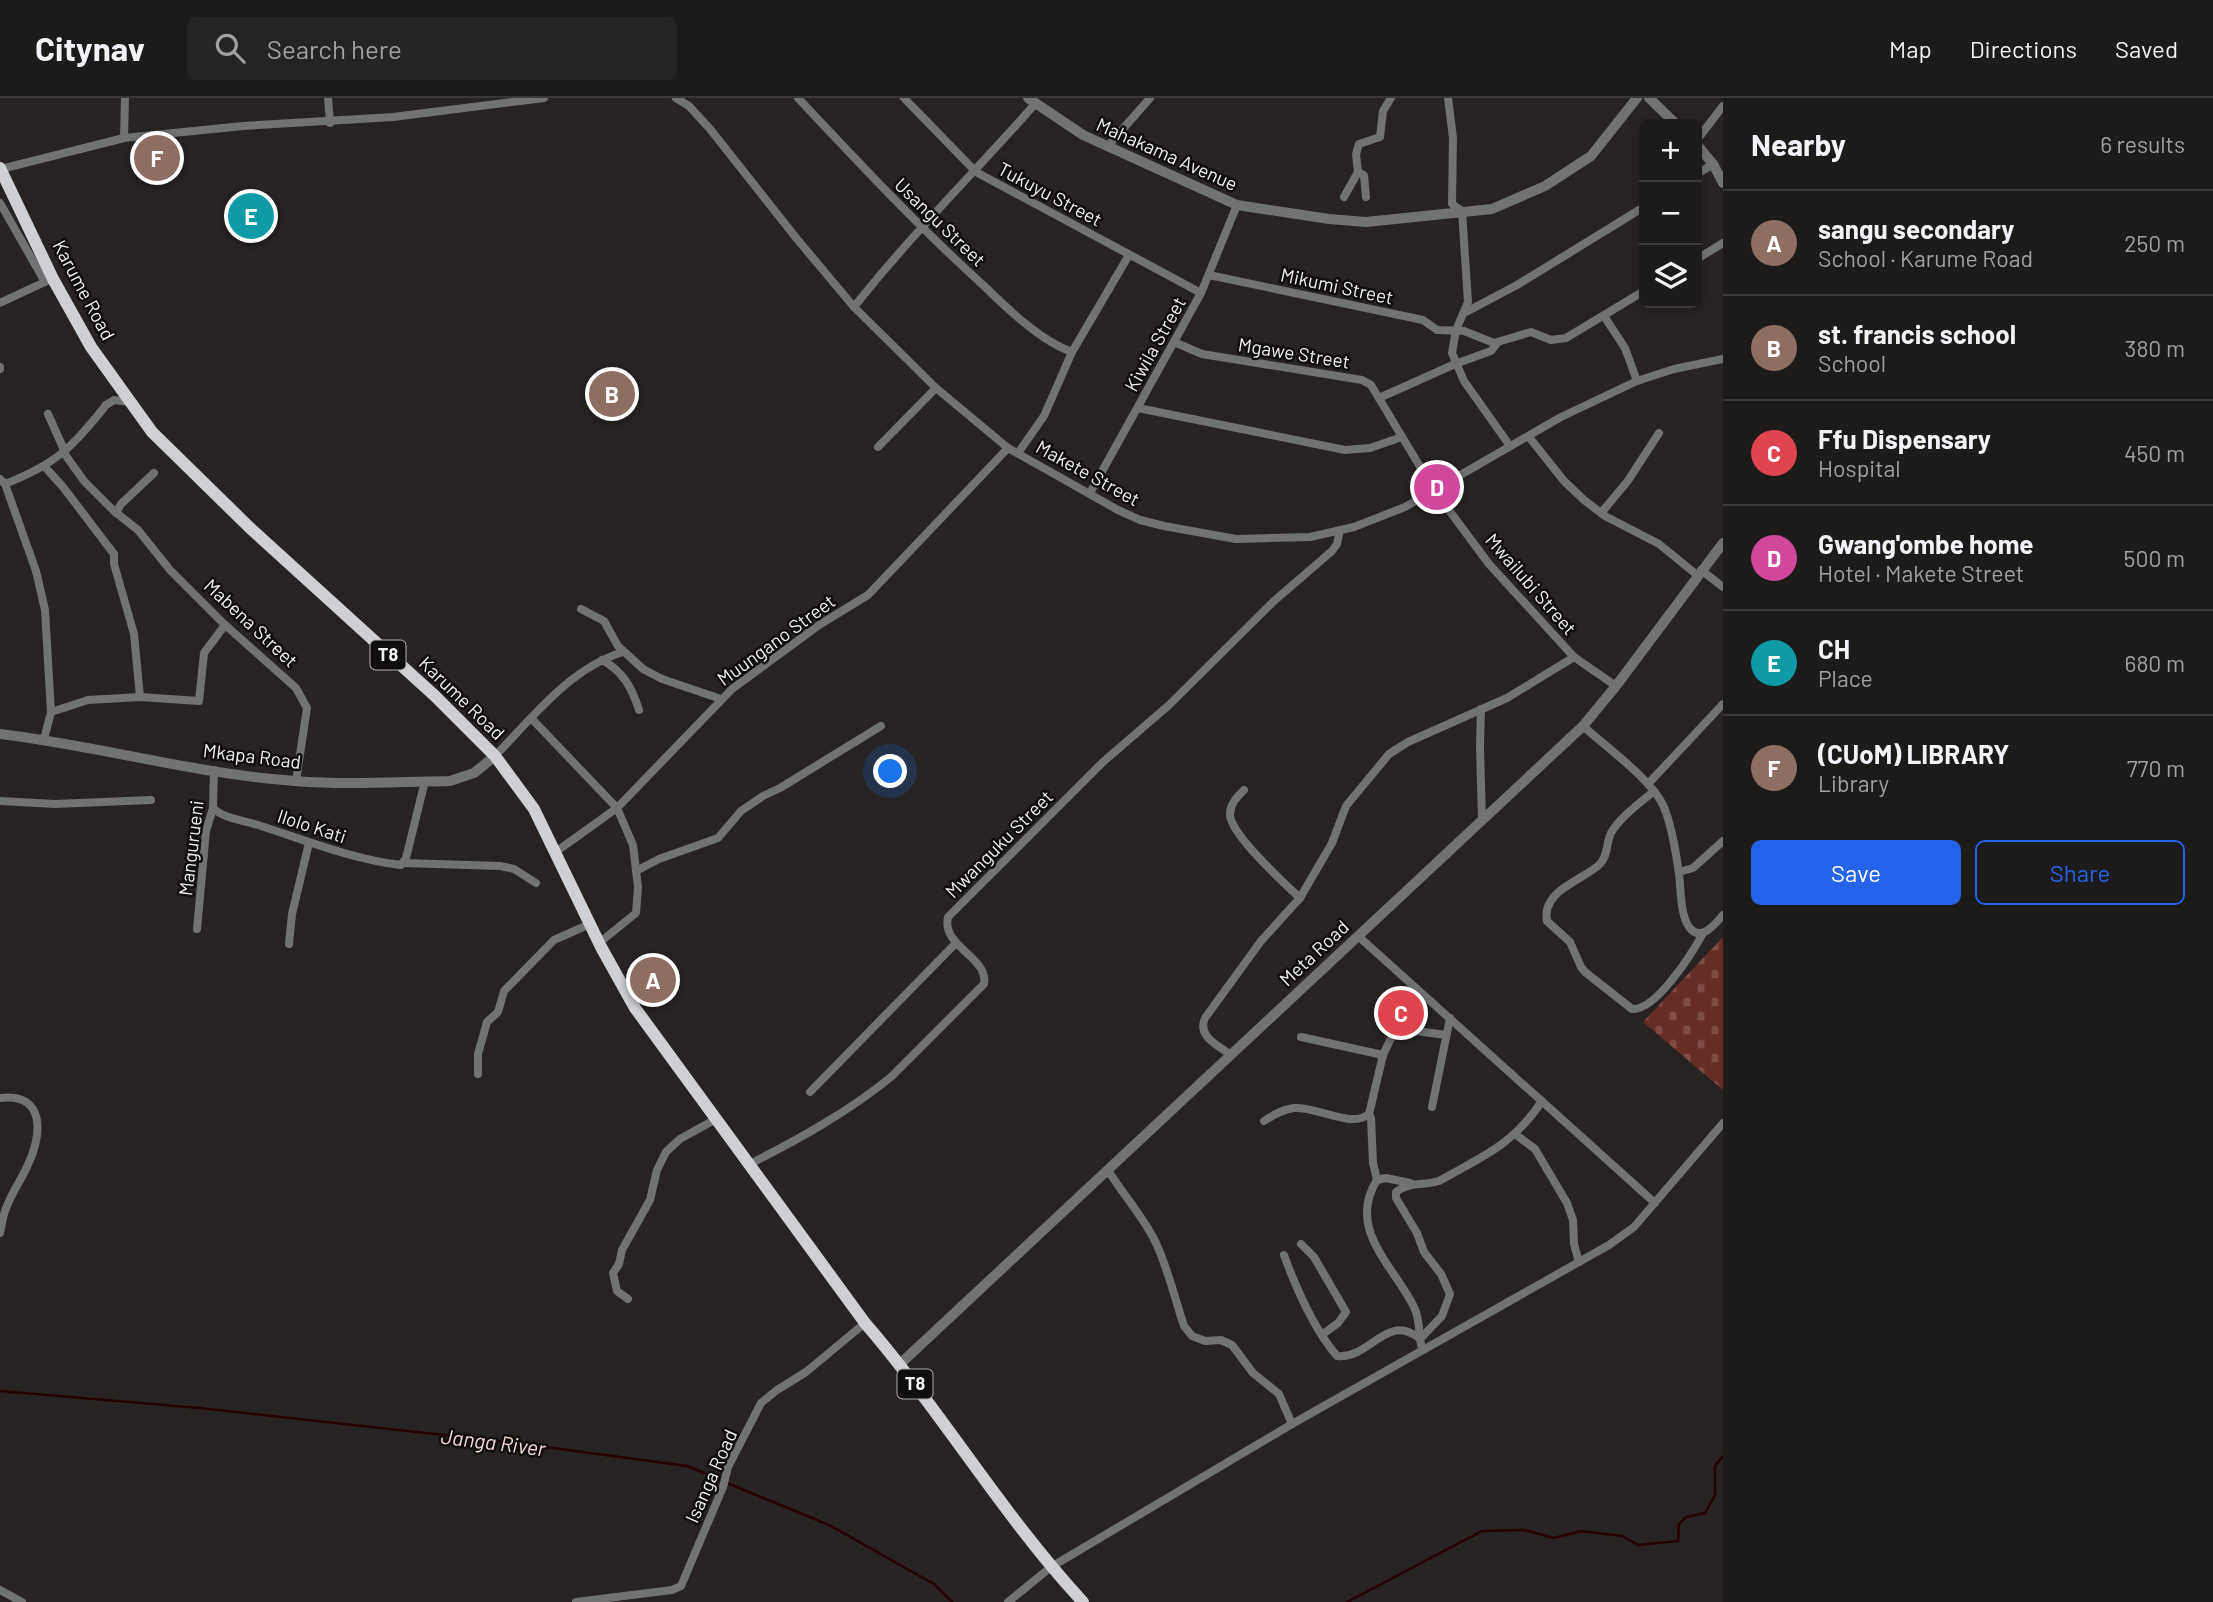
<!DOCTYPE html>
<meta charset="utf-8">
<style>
:root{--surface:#1d1a1a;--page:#252323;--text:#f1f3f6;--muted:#a0a1a2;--line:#3b3839;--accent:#2563eb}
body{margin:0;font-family:Barlow,sans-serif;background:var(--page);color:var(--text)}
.controls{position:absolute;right:21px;top:21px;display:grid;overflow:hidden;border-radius:10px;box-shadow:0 4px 10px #0003}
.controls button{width:63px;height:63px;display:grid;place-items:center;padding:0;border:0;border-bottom:2px solid var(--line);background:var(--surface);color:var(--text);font:35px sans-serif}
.you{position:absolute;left:891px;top:674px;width:24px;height:24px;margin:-18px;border:5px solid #fff;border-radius:50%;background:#1a73e8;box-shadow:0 0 0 10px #1a73e833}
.badge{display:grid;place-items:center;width:46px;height:46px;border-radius:50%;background:var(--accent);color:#fff;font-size:23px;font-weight:700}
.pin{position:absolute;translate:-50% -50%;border:4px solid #fff;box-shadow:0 2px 7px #0006}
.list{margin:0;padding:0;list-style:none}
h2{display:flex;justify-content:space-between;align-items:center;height:91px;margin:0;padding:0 28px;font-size:30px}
h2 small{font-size:23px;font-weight:400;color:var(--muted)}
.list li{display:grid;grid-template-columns:46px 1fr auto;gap:21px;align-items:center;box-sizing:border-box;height:105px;padding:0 28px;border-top:2px solid var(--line)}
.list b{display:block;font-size:26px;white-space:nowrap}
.list p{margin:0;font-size:23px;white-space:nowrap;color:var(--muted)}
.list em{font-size:23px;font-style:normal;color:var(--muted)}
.actions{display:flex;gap:14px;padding:21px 28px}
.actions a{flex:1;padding:16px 0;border:2px solid var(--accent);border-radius:10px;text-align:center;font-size:24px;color:var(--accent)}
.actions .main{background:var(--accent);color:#fff}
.icon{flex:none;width:38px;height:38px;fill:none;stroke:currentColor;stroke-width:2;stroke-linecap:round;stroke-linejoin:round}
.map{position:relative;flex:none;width:1723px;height:1504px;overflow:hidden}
header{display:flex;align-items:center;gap:42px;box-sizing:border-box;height:98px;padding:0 35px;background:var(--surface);border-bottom:2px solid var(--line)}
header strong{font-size:33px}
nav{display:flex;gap:38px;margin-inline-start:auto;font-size:24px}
.search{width:490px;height:63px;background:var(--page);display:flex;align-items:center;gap:18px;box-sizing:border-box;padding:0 24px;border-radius:10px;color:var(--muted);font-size:26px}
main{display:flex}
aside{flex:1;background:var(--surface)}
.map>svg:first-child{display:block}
</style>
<header>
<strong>Citynav</strong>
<div class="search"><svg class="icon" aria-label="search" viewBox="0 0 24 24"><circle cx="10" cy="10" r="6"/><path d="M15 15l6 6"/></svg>Search here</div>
<nav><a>Map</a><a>Directions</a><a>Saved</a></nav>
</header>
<main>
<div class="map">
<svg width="1723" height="1504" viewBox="0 0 1723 1504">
<defs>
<pattern id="cemetery-stones" width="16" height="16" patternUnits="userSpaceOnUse" patternTransform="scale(1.75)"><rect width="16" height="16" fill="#682c26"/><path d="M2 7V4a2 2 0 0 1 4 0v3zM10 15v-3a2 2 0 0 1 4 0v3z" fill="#7e4b46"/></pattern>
</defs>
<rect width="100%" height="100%" fill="#272323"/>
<polygon fill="url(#cemetery-stones)" points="1723,839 1723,992 1643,924"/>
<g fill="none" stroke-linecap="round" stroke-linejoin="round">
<g stroke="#270000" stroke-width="2.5">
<polyline points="0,1293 199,1310 516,1345 687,1368 721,1382"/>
<polyline points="727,1385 829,1427 934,1486 952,1504"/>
<polyline points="1347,1504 1482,1433 1524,1432 1554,1440 1581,1433 1622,1438 1638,1447 1678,1443 1679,1426 1686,1419 1705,1415 1715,1397 1715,1368 1723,1358"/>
</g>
<g stroke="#717273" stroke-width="8">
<polyline points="328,0 330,25"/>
<polyline points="676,0 689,8 710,31 797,141 854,209 936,290 1008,350 1118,412 1140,422 1164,428 1236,441 1310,439 1354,429 1405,409 1561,319 1637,283 1674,271 1723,261"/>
<path d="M798 0C858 64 918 128 983 187 1007 210 1040 243 1072 254"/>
<polyline points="904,0 976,74 1201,195"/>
<polyline points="1448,0 1453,40 1452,106 1462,113 1468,204 1456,232 1452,255 1464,283 1510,348"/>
<polyline points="124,40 125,0"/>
<polyline points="1697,42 1723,8"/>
<polyline points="1107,49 1150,0"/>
<polyline points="1,71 124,40 243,28 393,19 544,0"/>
<polyline points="1697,76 1713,66"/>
<polyline points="1344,99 1358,74"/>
<polyline points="1366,99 1364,77 1358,74 1356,56 1359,46 1380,39 1383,13 1391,0"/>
<polyline points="0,105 45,184"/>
<polyline points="1697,161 1723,145"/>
<polyline points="1209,177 1423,222 1437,232 1464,233 1494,245 1531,234 1551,242 1566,240 1644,193"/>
<polyline points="0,205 47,183"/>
<path d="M854 209C910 138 975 74 1035 6"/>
<polyline points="1464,215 1517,187 1644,109"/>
<polyline points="1604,218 1625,250 1637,283"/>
<polyline points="1174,244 1202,256 1362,282 1371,287 1434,392 1489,466 1574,559 1616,588"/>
<polyline points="0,269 0,271"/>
<polyline points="1379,300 1455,266 1491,253 1498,244"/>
<polyline points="1138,310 1345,352 1370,350 1402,339"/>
<polyline points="48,316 65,354"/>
<polyline points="1529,339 1564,383 1584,402 1605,418 1659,446 1697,477"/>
<polyline points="878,349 936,290"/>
<polyline points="64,355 84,383 114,413 138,432 170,472 223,525 296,590 307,610 296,683"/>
<polyline points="1018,355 1044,318 1072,254 1129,157"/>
<polyline points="44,368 63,389 114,456 114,466 134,536 140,599"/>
<polyline points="0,381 5,386 36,473 45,512 51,614 44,641"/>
<path d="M5 386C56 366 73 349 106 307L114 302 131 304"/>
<polyline points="1090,395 1201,195 1237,107"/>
<polyline points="116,415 121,406 154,375"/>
<polyline points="1601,415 1627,384 1659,335"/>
<polyline points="1701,472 1723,489"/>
<polyline points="581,511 604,523 618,548 643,571 662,581 721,601"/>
<path d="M602 562C623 573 632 590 639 612"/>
<polyline points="1481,611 1480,649 1482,722"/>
<polyline points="51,614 88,602 140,599 199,603 204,555 225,527"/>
<polyline points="532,621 617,710 633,747 638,789 636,815 599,845"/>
<path d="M1583 628C1606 649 1651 681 1663 707 1672 727 1676 754 1679 776 1681 791 1680 816 1689 829 1701 845 1715 826 1723 817"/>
<path d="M495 658C532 620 570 570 623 554"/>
<polyline points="1648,686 1723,606"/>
<path d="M1244 692C1237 699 1230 706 1230 716 1229 735 1285 786 1300 800"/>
<path d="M1654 693C1640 705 1620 719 1611 735 1606 745 1608 758 1600 766 1584 782 1541 792 1547 823L1570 844 1581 869 1585 874 1632 911C1656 913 1693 854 1703 835"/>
<polyline points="0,703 55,706 151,702"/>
<path d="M213 710C224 721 243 722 258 727 305 742 351 761 401 767L406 760 425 683"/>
<polyline points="557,753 617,710 732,591 819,527 868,497 1008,350"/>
<polyline points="403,765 500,768 514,771 536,785"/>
<polyline points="636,773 659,761 718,740 741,713 763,698 780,690 881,628"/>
<polyline points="1679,774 1693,770 1723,743"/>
<polyline points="197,831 206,733 213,710 214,672"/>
<polyline points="1358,838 1655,1105"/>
<polyline points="289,846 292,816 309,745"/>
<polyline points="1301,939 1383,957"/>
<path d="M1231 957C1217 947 1197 938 1205 920L1261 843 1300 800 1332 745 1346 708 1389 656 1408 644 1507 600 1574 559"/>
<polyline points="478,976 478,956 487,924 498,914 504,893 554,842 590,826"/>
<polyline points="810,994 956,845"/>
<path d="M0 1000C47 994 42 1039 27 1069 21 1082 12 1094 7 1108 3 1116 2 1126 0 1135"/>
<polyline points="1432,1009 1450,920"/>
<polyline points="1369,1016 1371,1020 1373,1065 1377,1082"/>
<path d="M1264 1023C1273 1017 1283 1011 1294 1010 1317 1008 1351 1031 1369 1016L1383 957 1394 934 1402 931 1446 937"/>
<polyline points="1515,1036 1535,1051 1567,1105 1573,1122 1574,1146 1579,1164"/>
<path d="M750 1066C799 1041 848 1014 891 979L984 886C989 859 941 849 948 819L1103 664 1169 607 1274 503 1332 453 1337 446 1340 432"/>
<path d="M1108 1072C1123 1097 1143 1118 1156 1145 1168 1171 1175 1201 1184 1228L1192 1238 1205 1243 1221 1242 1232 1247 1253 1275 1279 1296 1292 1326"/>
<path d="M1410 1085 1386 1080 1377 1082C1346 1131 1394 1168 1414 1209 1419 1219 1419 1231 1420 1241"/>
<polyline points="1301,1146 1314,1159 1346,1214 1338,1225 1323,1236"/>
<path d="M1284 1157C1296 1190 1314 1231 1337 1258 1370 1262 1387 1213 1420 1241"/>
<polyline points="628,1201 617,1193 613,1175 619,1166 622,1152 650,1102 657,1072 666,1054 680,1041 716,1021"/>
<path d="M1422 1251 1420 1241 1442 1218 1450 1196 1441 1176 1424 1154 1417 1135 1396 1100V1094C1411 1083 1423 1088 1439 1083 1483 1058 1513 1047 1542 1003"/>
<polyline points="0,1492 22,1504"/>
<polyline points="576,1504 672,1492 681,1488 723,1389 728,1369 761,1305 777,1292 806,1274 865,1225"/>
<polyline points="1008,1504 1051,1469 1292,1326 1609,1147 1634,1129 1723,1025"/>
</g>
<g stroke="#717273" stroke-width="10">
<polyline points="1028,0 1083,37 1237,107 1329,121 1366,124 1492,111 1545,88 1591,58 1637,0"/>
<polyline points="1649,0 1676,26"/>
<polyline points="1697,47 1713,66 1723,85"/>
<path d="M0 636C99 648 196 676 295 683 346 687 399 684 450 683L474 675 495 658"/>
<polyline points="900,1266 1583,628 1616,588 1723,445"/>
</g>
<path stroke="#ced0d3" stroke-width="12" d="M0 70 53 181 91 249 152 334 249 429 435 598 495 658 534 711 601 849 635 910 865 1225C942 1314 1003 1418 1083 1504"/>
</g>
<g text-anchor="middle" stroke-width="5" stroke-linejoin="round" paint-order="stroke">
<g fill="#0f0d0d" stroke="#aeabab" stroke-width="2">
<rect x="370.5" y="542.5" width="35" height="29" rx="5"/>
<rect x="897.5" y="1271.5" width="35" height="29" rx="5"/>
</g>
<g font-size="18" font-weight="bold" fill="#f2efef">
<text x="388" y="563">T8</text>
<text x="915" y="1292">T8</text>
</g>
<g font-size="19" fill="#f2efef" stroke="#0f0d0d">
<text transform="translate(1167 56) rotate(24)" y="7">Mahakama Avenue</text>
<text transform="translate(1050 96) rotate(28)" y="7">Tukuyu Street</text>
<text transform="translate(940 124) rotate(44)" y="7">Usangu Street</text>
<text transform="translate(1337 188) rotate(12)" y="7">Mikumi Street</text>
<text transform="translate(84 192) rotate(62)" y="7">Karume Road</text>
<text transform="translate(1155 246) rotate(-61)" y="7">Kiwila Street</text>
<text transform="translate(1294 255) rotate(9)" y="7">Mgawe Street</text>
<text transform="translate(1088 375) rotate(29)" y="7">Makete Street</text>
<text transform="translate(1531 486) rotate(49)" y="7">Mwailubi Street</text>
<text transform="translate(251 525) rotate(43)" y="7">Mabena Street</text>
<text transform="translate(776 542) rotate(-36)" y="7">Muungano Street</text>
<text transform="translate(462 600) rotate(44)" y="7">Karume Road</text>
<text transform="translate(252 658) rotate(7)" y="7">Mkapa Road</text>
<text transform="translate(312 728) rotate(18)" y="7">Ilolo Kati</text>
<text transform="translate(999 746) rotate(-45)" y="7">Mwanguku Street</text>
<text transform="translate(191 750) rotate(-83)" y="7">Mangurueni</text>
<text transform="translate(1314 855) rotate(-43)" y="7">Meta Road</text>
<text transform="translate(711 1378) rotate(-66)" y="7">Isanga Road</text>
</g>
<g font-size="21" font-style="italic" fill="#f7dbd7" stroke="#0f0d0d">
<text transform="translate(493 1345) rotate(7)" y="7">Janga River</text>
</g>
</g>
</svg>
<div class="controls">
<button>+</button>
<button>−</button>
<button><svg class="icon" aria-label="layers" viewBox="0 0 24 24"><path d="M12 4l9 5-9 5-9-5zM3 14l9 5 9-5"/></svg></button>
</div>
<div class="you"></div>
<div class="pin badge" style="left:653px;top:882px;background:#8d6e63">A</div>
<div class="pin badge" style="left:612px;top:296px;background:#8d6e63">B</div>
<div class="pin badge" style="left:1401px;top:915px;background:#e0444e">C</div>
<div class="pin badge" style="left:1437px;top:389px;background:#d1479c">D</div>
<div class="pin badge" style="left:251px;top:118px;background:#0f9aa8">E</div>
<div class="pin badge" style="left:157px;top:60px;background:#8d6e63">F</div>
</div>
<aside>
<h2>Nearby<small>6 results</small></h2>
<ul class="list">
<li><span class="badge" style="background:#8d6e63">A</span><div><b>sangu secondary</b><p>School · Karume Road</p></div><em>250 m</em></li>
<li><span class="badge" style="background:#8d6e63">B</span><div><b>st. francis school</b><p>School</p></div><em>380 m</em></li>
<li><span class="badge" style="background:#e0444e">C</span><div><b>Ffu Dispensary</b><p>Hospital</p></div><em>450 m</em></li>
<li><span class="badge" style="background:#d1479c">D</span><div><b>Gwang'ombe home</b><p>Hotel · Makete Street</p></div><em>500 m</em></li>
<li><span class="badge" style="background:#0f9aa8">E</span><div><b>CH</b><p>Place</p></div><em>680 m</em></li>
<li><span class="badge" style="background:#8d6e63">F</span><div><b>(CUoM) LIBRARY</b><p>Library</p></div><em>770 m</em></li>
</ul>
<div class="actions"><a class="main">Save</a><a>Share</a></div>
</aside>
</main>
